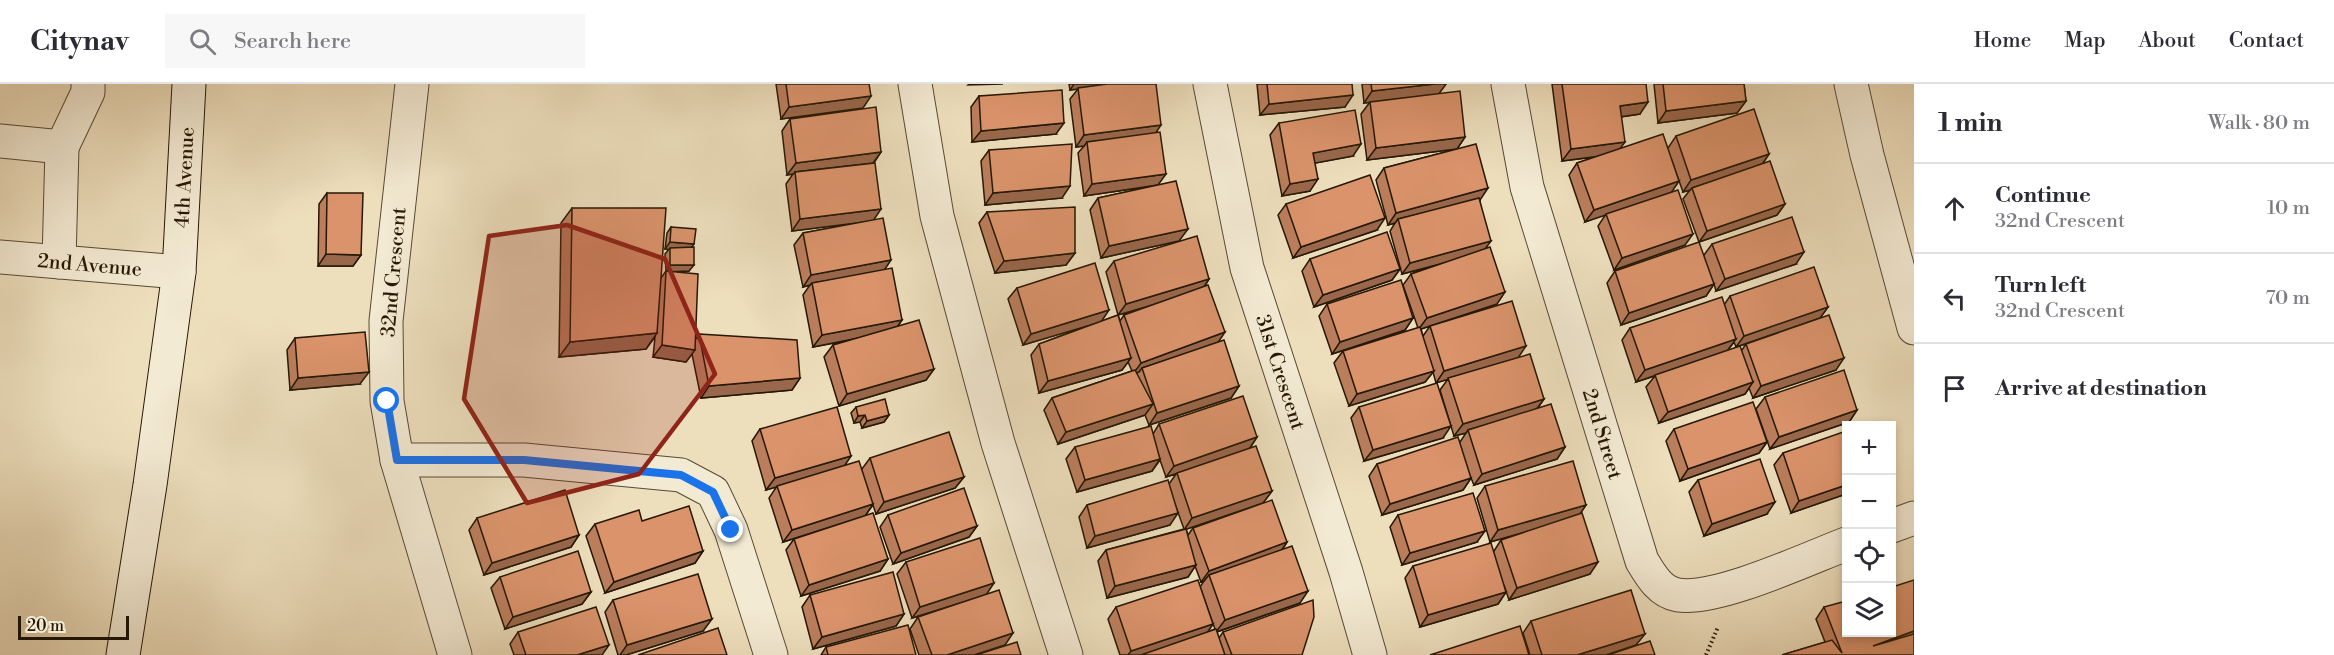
<!DOCTYPE html>
<meta charset="utf-8">
<style>
:root{--surface:#fff;--page:#f7f7f7;--text:#2b2b33;--muted:#7c7c81;--line:#e1e1e2}
body{margin:0;font-family:"Libre Bodoni",serif;background:var(--page);color:var(--text)}
.controls{position:absolute;right:18px;bottom:18px;display:grid;overflow:hidden;border-radius:0px;box-shadow:0 3px 9px #0003}
.controls button{width:54px;height:54px;display:grid;place-items:center;padding:0;border:0;border-bottom:2px solid var(--line);background:var(--surface);color:var(--text);font:30px sans-serif}
.scale{position:absolute;left:18px;bottom:15px;width:111px;box-sizing:border-box;padding-left:6px;border:3px solid #261805;border-top:0;font-size:16px;line-height:21px;white-space:nowrap;color:#261805;-webkit-text-stroke:4px #f3ead3;paint-order:stroke}
.stop{position:absolute;width:18px;height:18px;margin:-14px;border:4px solid #1a73e8;border-radius:50%;background:#fff}
.stop.end{background:#1a73e8;border-color:#fff;box-shadow:0 2px 6px #0008}
.list{margin:0;padding:0;list-style:none}
h2{display:flex;justify-content:space-between;align-items:center;height:78px;margin:0;padding:0 24px;font-size:26px}
h2 small{font-size:20px;font-weight:400;color:var(--muted)}
.list li{display:grid;grid-template-columns:39px 1fr auto;gap:18px;align-items:center;box-sizing:border-box;height:90px;padding:0 24px;border-top:2px solid var(--line)}
.list b{display:block;font-size:22px;white-space:nowrap}
.list p{margin:0;font-size:20px;white-space:nowrap;color:var(--muted)}
.list em{font-size:20px;font-style:normal;color:var(--muted)}
.icon{flex:none;width:33px;height:33px;fill:none;stroke:currentColor;stroke-width:2;stroke-linecap:round;stroke-linejoin:round}
.map{position:relative;flex:none;width:1914px;height:571px;overflow:hidden}
header{display:flex;align-items:center;gap:36px;box-sizing:border-box;height:84px;padding:0 30px;background:var(--surface);border-bottom:2px solid var(--line)}
header strong{font-size:28px}
nav{display:flex;gap:33px;margin-inline-start:auto;font-size:21px}
.search{width:420px;height:54px;background:var(--page);display:flex;align-items:center;gap:15px;box-sizing:border-box;padding:0 21px;border-radius:0px;color:var(--muted);font-size:22px}
main{display:flex}
aside{flex:1;background:var(--surface)}
.map>svg:first-child{display:block}
</style>
<header>
<strong>Citynav</strong>
<div class="search"><svg class="icon" aria-label="search" viewBox="0 0 24 24"><circle cx="10" cy="10" r="6"/><path d="M15 15l6 6"/></svg>Search here</div>
<nav><a>Home</a><a>Map</a><a>About</a><a>Contact</a></nav>
</header>
<main>
<div class="map">
<svg width="1914" height="571" viewBox="0 0 1914 571">
<rect width="100%" height="100%" fill="#eddebc"/>
<filter id="stains"><feTurbulence type="fractalNoise" baseFrequency=".00333" numOctaves="4"/><feColorMatrix values="0 0 0 0 .2 0 0 0 0 .09 0 0 0 0 .02 0 0 0 .5 -.17"/></filter>
<radialGradient id="worn" r=".72"><stop offset=".6" stop-color="#630" stop-opacity="0"/><stop offset="1" stop-color="#630" stop-opacity=".3"/></radialGradient>
<g fill="none" stroke-linecap="round" stroke-linejoin="round">
<g stroke="#584a33" stroke-width="35">
<g id="street">
<polyline points="412,0 386,237 387,317 397,376 455,571"/>
<polyline points="915,0 937,132 998,359 1066,571"/>
<path id="s1" d="M1210 0 1247 184 1346 488 1370 571"/>
<path id="s2" d="M1508 0 1527 103 1642 477C1651 492 1660 508 1678 511 1717 517 1807 475 1846 460"/>
<polyline points="1851,0 1867,71 1914,244"/>
<polyline points="0,57 62,63 88,8 88,0"/>
<path id="s3" d="M0 173 179 188"/>
<polyline points="59,178 62,63"/>
<polyline points="397,376 524,376 681,391 713,408 731,446 771,571"/>
<polyline points="1892,442 1914,434"/>
</g>
</g>
<g stroke="#261805" stroke-width="35">
<g id="secondary">
<path id="s4" d="M123 571 150 401 179 188 189 0"/>
</g>
</g>
<polyline stroke="#261805" stroke-width="4" stroke-dasharray="1.5 3" stroke-linecap="butt" points="1706,571 1718,543"/>
<use href="#street" stroke="#f3ead3" stroke-width="33"/>
<use href="#secondary" stroke="#f3ead3" stroke-width="33"/>
</g>
<g fill="#bb7e5c" stroke="#261805" stroke-width="1.5" fill-rule="evenodd">
<polygon points="776,0 869,0 863,24 781,35"/>
<polygon points="1069,0 1156,0 1158,101 1179,157 1101,174 1090,126 1098,114 1154,102 1084,112 1078,69 1084,62 1076,63 1070,15 1078,5 1070,6"/>
<polygon points="1257,0 1352,0 1345,23 1260,31"/>
<path d="M1362 0H1446L1439 9 1465 53 1457 65 1480 116 1485 165 1497 220 1448 236 1518 273 1544 315 1538 324 1565 363 1557 375 1474 401 1471 394 1463 406 1382 431 1369 392 1377 380 1460 358 1466 349 1454 352 1440 306 1448 295 1436 299 1433 288 1425 298 1349 322 1334 279 1343 267 1418 244 1403 201 1411 190 1438 181 1402 190 1390 147 1395 139 1388 141 1376 96 1384 84 1457 65 1367 76 1361 30 1370 18 1364 19ZM1430 242 1423 252 1421 245Z"/>
<polygon points="1552,0 1646,0 1640,30 1621,33 1621,64 1668,64 1676,52 1769,70 1763,79 1785,120 1777,131 1699,158 1683,115 1690,106 1683,108 1671,74 1679,97 1671,108 1685,161 1614,186 1598,142 1606,130 1585,138 1569,91 1577,79 1596,73 1562,77"/>
<polygon points="1654,0 1744,0 1746,17 1737,29 1658,39"/>
<polygon points="979,12 1056,50 972,58 971,23"/>
<polygon points="790,35 881,68 874,79 874,136 884,186 902,236 898,242 934,285 926,296 839,322 824,273 833,261 850,256 813,263 803,211 810,201 803,203 794,161 803,149 856,139 792,147 786,100 793,90 787,91 782,47"/>
<polygon points="1279,39 1353,72 1315,79 1310,107 1282,112 1270,51"/>
<polygon points="989,66 1062,114 985,121 981,77"/>
<polygon points="327,109 361,171 353,182 318,182 319,120"/>
<polygon points="1286,120 1377,146 1293,174 1278,131"/>
<polygon points="572,124 661,194 666,187 665,170 669,165 665,165 667,149 671,143 692,163 689,187 677,188 695,256 699,250 800,294 792,306 701,314 692,270 686,278 653,273 655,253 646,265 559,273 561,139"/>
<polygon points="987,128 1075,169 1066,181 995,189 979,139"/>
<polygon points="1712,160 1796,180 1716,207 1714,200 1706,212 1621,241 1607,199 1615,187 1704,171"/>
<polygon points="1310,175 1400,185 1392,196 1314,223 1302,187"/>
<path d="M1114 177 1209 195 1205 202 1218 259 1239 302 1231 314 1149 341 1145 331 1058 360 1044 326 1052 314 1132 287 1128 278 1122 286 1039 309 1031 271 1039 260 1089 241 1023 261 1008 215 1017 204 1102 237 1118 231 1106 188ZM1145 224 1124 231 1120 237 1118 231Z"/>
<path d="M1730 212 1828 223 1820 234 1836 286 1753 314 1749 304 1745 310 1659 339 1646 303 1655 292 1636 298 1622 256 1630 244 1724 221ZM1734 258 1736 263 1746 260 1742 266H1728Z"/>
<polygon points="1327,220 1413,234 1405,246 1332,270 1319,232"/>
<polygon points="295,254 360,300 290,306 287,266"/>
<polygon points="1765,313 1857,326 1849,338 1770,365 1756,325"/>
<polygon points="856,323 889,331 884,338 862,344 860,338 854,339 851,329"/>
<polygon points="1359,323 1443,354 1364,377 1351,334"/>
<path d="M1159 340 1257 353 1250 364 1272 407 1263 419 1287 458 1283 465 1300 519 1217 548 1219 554 1223 548 1302 571H1120L1108 535 1116 523 1213 540 1207 548 1215 545 1200 503 1204 497 1201 498 1195 482 1188 493 1107 514 1098 477 1106 466 1184 445 1176 423 1170 441 1087 464 1079 433 1087 421 1169 400 1176 390 1166 393 1160 376 1152 387 1077 408 1066 375 1075 363 1153 350ZM1256 422 1193 444 1188 451 1186 445Z"/>
<polygon points="760,345 851,372 844,381 862,385 870,374 964,393 955,404 876,430 873,421 865,432 888,475 880,487 801,512 786,466 794,455 849,437 783,458 769,414 777,402 779,402 766,406 752,357"/>
<polygon points="1674,345 1767,358 1759,369 1680,397 1666,357"/>
<polygon points="1783,369 1846,410 1791,429 1774,381"/>
<polygon points="1698,396 1767,430 1704,452 1689,408"/>
<polygon points="1485,402 1586,421 1579,431 1590,490 1509,516 1504,501 1506,508 1498,520 1420,543 1405,494 1413,482 1494,467 1501,456 1542,443 1490,458 1477,414"/>
<polygon points="888,431 977,442 969,453 893,480 880,443"/>
<polygon points="1398,431 1477,458 1402,481 1390,443"/>
<polygon points="477,434 579,451 571,463 484,491 469,446"/>
<polygon points="642,437 703,467 695,479 605,509 586,452 595,440"/>
<polygon points="906,478 986,510 1005,561 974,571 919,571 910,545 918,533 980,512 912,534 897,490"/>
<polygon points="500,493 591,508 582,520 505,545 491,504"/>
<polygon points="810,511 904,530 896,542 813,565 802,523"/>
<polygon points="613,516 703,547 626,571 618,571 605,528"/>
<polygon points="1824,523 1914,571 1782,571 1825,558 1816,535"/>
<polygon points="1531,537 1636,561 1606,571 1530,571 1523,549"/>
<polygon points="518,548 602,571 514,571 510,560"/>
<polygon points="826,563 916,571 821,571"/>
</g>
<g fill="#99674b" stroke="#261805" stroke-width="1.5">
<polygon points="969,0 1003,0 968,1"/>
<polygon points="1074,0 1117,0 1070,6"/>
<polygon points="1435,0 1446,0 1438,11 1364,19 1372,7"/>
<polygon points="1353,11 1345,23 1260,31 1269,20"/>
<polygon points="871,12 863,24 781,35 789,23"/>
<polygon points="1746,17 1737,29 1658,39 1666,27"/>
<polygon points="1648,18 1640,30 1612,34 1620,22"/>
<polygon points="1064,39 1056,50 972,58 981,47"/>
<polygon points="1161,41 1153,53 1087,58 1084,62 1076,63 1084,51"/>
<polygon points="1465,53 1457,65 1367,76 1376,64"/>
<polygon points="1625,58 1616,70 1562,77 1571,65"/>
<polygon points="1361,60 1353,72 1305,81 1313,69"/>
<polygon points="881,68 873,79 795,88 793,90 787,91 796,79"/>
<polygon points="1769,70 1761,82 1692,104 1690,106 1683,108 1691,96"/>
<polygon points="1166,90 1158,101 1084,112 1092,100"/>
<polygon points="1318,95 1310,107 1282,112 1290,100"/>
<polygon points="1679,97 1671,109 1585,138 1594,126"/>
<polygon points="1070,102 1062,114 985,121 993,109"/>
<polygon points="1488,104 1480,116 1398,135 1395,139 1388,141 1396,129"/>
<polygon points="1785,120 1777,131 1699,158 1707,147"/>
<polygon points="881,125 873,137 792,147 800,135"/>
<polygon points="1385,134 1377,146 1293,174 1301,163"/>
<polygon points="1188,145 1179,157 1101,174 1109,162"/>
<polygon points="1693,150 1685,161 1614,186 1622,174"/>
<polygon points="1491,157 1482,169 1402,190 1410,179"/>
<polygon points="670,158 694,160 690,166 665,165"/>
<polygon points="1804,168 1796,180 1716,207 1725,195"/>
<polygon points="1075,169 1066,181 995,189 1004,177"/>
<polygon points="326,170 361,171 353,182 318,182"/>
<polygon points="891,176 883,188 812,199 810,201 803,203 811,191"/>
<polygon points="670,181 694,181 689,187 666,188"/>
<polygon points="1400,185 1392,196 1314,223 1323,211"/>
<polygon points="1209,195 1201,207 1118,231 1126,220"/>
<polygon points="1714,200 1706,212 1621,241 1629,229"/>
<polygon points="1505,208 1497,220 1418,246 1427,234"/>
<polygon points="1828,223 1820,234 1736,263 1744,252"/>
<polygon points="1109,226 1101,238 1023,261 1031,250"/>
<polygon points="1413,234 1405,246 1332,270 1340,258"/>
<polygon points="902,236 894,247 813,263 822,251"/>
<polygon points="1225,248 1217,260 1142,284 1139,288 1133,290 1141,279"/>
<polygon points="657,249 646,265 559,273 570,258"/>
<polygon points="1736,255 1727,267 1636,298 1645,286"/>
<polygon points="662,261 695,266 686,278 653,273"/>
<polygon points="1526,262 1518,274 1436,299 1444,287"/>
<polygon points="1131,274 1122,286 1039,309 1048,297"/>
<polygon points="1844,274 1836,286 1753,314 1761,302"/>
<polygon points="934,285 926,296 839,322 847,310"/>
<polygon points="1434,287 1425,298 1349,322 1357,310"/>
<polygon points="369,288 360,300 290,306 298,294"/>
<polygon points="800,294 792,306 701,314 709,302"/>
<polygon points="1753,298 1745,310 1659,339 1668,328"/>
<polygon points="1239,302 1231,314 1149,341 1157,329"/>
<polygon points="1544,315 1535,327 1468,346 1466,349 1454,352 1463,340"/>
<polygon points="1153,320 1145,331 1058,360 1066,348"/>
<polygon points="1857,326 1849,338 1770,365 1779,353"/>
<polygon points="865,331 860,338 854,339 858,332"/>
<polygon points="889,331 884,338 862,344 867,337"/>
<polygon points="1451,342 1443,354 1364,377 1373,366"/>
<polygon points="1257,353 1249,365 1166,393 1174,382"/>
<polygon points="1767,358 1759,369 1680,397 1688,385"/>
<polygon points="1565,363 1557,375 1474,401 1482,390"/>
<polygon points="851,372 843,384 766,406 775,394"/>
<polygon points="1160,375 1152,387 1077,408 1085,396"/>
<polygon points="964,393 955,404 876,430 884,418"/>
<polygon points="1471,394 1463,406 1382,431 1390,420"/>
<polygon points="1846,401 1846,410 1791,429 1799,417"/>
<polygon points="1272,407 1263,419 1184,446 1192,434"/>
<polygon points="1775,418 1767,430 1704,452 1712,440"/>
<polygon points="873,420 865,432 783,458 792,446"/>
<polygon points="1586,421 1578,433 1490,458 1498,446"/>
<polygon points="1178,429 1170,441 1087,464 1095,452"/>
<polygon points="977,442 969,453 893,480 901,469"/>
<polygon points="1485,447 1477,458 1402,481 1410,469"/>
<polygon points="579,451 571,463 484,491 492,479"/>
<polygon points="1287,458 1279,470 1209,491 1204,497 1201,498 1209,487"/>
<polygon points="703,467 695,479 605,509 614,498"/>
<polygon points="888,475 880,487 801,512 809,501"/>
<polygon points="1598,478 1590,490 1509,516 1517,504"/>
<polygon points="1196,481 1188,493 1107,514 1115,502"/>
<polygon points="994,499 986,511 912,534 920,523"/>
<polygon points="1308,507 1300,519 1216,548 1225,536"/>
<polygon points="591,508 582,520 505,545 513,533"/>
<polygon points="1506,508 1498,520 1420,543 1428,531"/>
<polygon points="904,530 896,542 813,565 822,553"/>
<polygon points="712,535 703,547 626,571 620,571 627,561"/>
<polygon points="1213,540 1205,552 1147,571 1128,571 1131,567"/>
<polygon points="1914,547 1914,556 1873,562"/>
<polygon points="1013,549 1005,561 974,571 947,571"/>
<polygon points="1645,550 1636,561 1606,571 1577,571"/>
<polygon points="609,561 602,571 577,571"/>
</g>
<g fill="#da936b" stroke="#261805" stroke-width="1.5">
<polygon points="786,0 869,0 871,12 789,23"/>
<polygon points="1107,0 1156,0 1161,41 1084,51 1078,4"/>
<polygon points="1267,0 1352,0 1353,11 1269,20"/>
<polygon points="1371,0 1435,0 1372,7"/>
<polygon points="1562,0 1646,0 1648,18 1620,22 1625,58 1571,65"/>
<polygon points="1663,0 1744,0 1746,17 1666,27"/>
<polygon points="1062,6 1064,39 981,47 979,12"/>
<polygon points="1460,7 1465,53 1376,64 1370,18"/>
<polygon points="876,23 881,68 796,79 790,35"/>
<polygon points="1754,25 1769,70 1691,96 1676,52"/>
<polygon points="1355,26 1361,60 1313,69 1318,95 1290,100 1279,39"/>
<polygon points="1160,48 1166,90 1092,100 1087,58"/>
<polygon points="1663,50 1679,97 1594,126 1577,79"/>
<polygon points="1072,60 1070,102 993,109 989,66"/>
<polygon points="1476,60 1488,104 1396,129 1384,84"/>
<polygon points="1770,77 1785,120 1707,147 1692,104"/>
<polygon points="875,79 881,125 800,135 795,88"/>
<polygon points="1370,91 1385,134 1301,163 1286,120"/>
<polygon points="1176,97 1188,145 1109,162 1098,114"/>
<polygon points="1678,106 1693,150 1622,174 1606,130"/>
<polygon points="327,109 363,109 361,171 326,170"/>
<polygon points="1479,114 1491,157 1410,179 1398,135"/>
<polygon points="1075,123 1075,169 1004,177 987,128"/>
<polygon points="572,124 666,124 657,249 570,258"/>
<polygon points="1792,133 1804,168 1725,195 1712,160"/>
<polygon points="883,134 891,176 811,191 803,149"/>
<polygon points="671,143 696,145 694,160 670,158"/>
<polygon points="1387,148 1400,185 1323,211 1310,175"/>
<polygon points="1197,152 1209,195 1126,220 1114,177"/>
<polygon points="1699,158 1714,200 1629,229 1615,187"/>
<polygon points="694,163 694,181 670,181 670,164"/>
<polygon points="1490,163 1505,208 1427,234 1411,190"/>
<polygon points="1095,179 1109,226 1031,250 1017,204"/>
<polygon points="1814,183 1828,223 1744,252 1730,212"/>
<polygon points="892,184 902,236 822,251 812,199"/>
<polygon points="666,187 698,190 695,266 662,261"/>
<polygon points="1401,196 1413,234 1340,258 1327,220"/>
<polygon points="1208,201 1225,248 1141,279 1124,231"/>
<polygon points="1722,213 1736,255 1645,286 1630,244"/>
<polygon points="1512,217 1526,262 1444,287 1430,242"/>
<polygon points="1118,231 1131,274 1048,297 1039,260"/>
<polygon points="1829,231 1844,274 1761,302 1746,260"/>
<polygon points="919,236 934,285 847,310 833,261"/>
<polygon points="1420,243 1434,287 1357,310 1343,267"/>
<polygon points="365,248 369,288 298,294 295,254"/>
<polygon points="699,250 797,256 800,294 709,302"/>
<polygon points="1224,256 1239,302 1157,329 1142,284"/>
<polygon points="1740,262 1753,298 1668,328 1655,291"/>
<polygon points="1530,270 1544,315 1463,340 1448,294"/>
<polygon points="1135,286 1153,320 1066,348 1052,314"/>
<polygon points="1844,286 1857,326 1779,353 1765,313"/>
<polygon points="1437,299 1451,342 1373,366 1359,323"/>
<polygon points="1243,312 1257,353 1174,382 1159,340"/>
<polygon points="885,315 889,331 867,337 865,331 858,332 856,323"/>
<polygon points="1753,318 1767,358 1688,385 1674,345"/>
<polygon points="1551,320 1565,363 1482,390 1468,346"/>
<polygon points="837,323 851,372 775,394 760,345"/>
<polygon points="1151,342 1160,375 1085,396 1075,363"/>
<polygon points="1846,347 1846,401 1799,417 1783,369"/>
<polygon points="949,348 964,393 884,418 870,374"/>
<polygon points="1458,353 1471,394 1390,420 1377,380"/>
<polygon points="1256,362 1272,407 1192,434 1177,389"/>
<polygon points="1760,375 1775,418 1712,440 1698,396"/>
<polygon points="859,377 873,420 792,446 777,402"/>
<polygon points="1573,377 1586,421 1498,446 1485,402"/>
<polygon points="1168,396 1178,429 1095,452 1087,421"/>
<polygon points="964,404 977,442 901,469 888,431"/>
<polygon points="565,406 579,451 492,479 477,434"/>
<polygon points="1473,409 1485,447 1410,469 1398,431"/>
<polygon points="1272,416 1287,458 1209,487 1193,444"/>
<polygon points="689,422 703,467 614,498 595,440 639,426 642,437"/>
<polygon points="873,429 888,475 809,501 794,455"/>
<polygon points="1582,429 1598,478 1517,504 1501,456"/>
<polygon points="1186,445 1196,481 1115,502 1106,466"/>
<polygon points="980,454 994,499 920,523 906,478"/>
<polygon points="1491,459 1506,508 1428,531 1413,482"/>
<polygon points="1292,462 1308,507 1225,536 1209,491"/>
<polygon points="578,467 591,508 513,533 500,493"/>
<polygon points="893,488 904,530 822,553 810,511"/>
<polygon points="698,490 712,535 627,561 613,516"/>
<polygon points="1198,496 1213,540 1131,567 1116,523"/>
<polygon points="1914,496 1914,547 1873,562 1914,550 1914,571 1782,571 1832,556 1842,569 1824,523 1846,517 1846,549 1892,549 1892,503"/>
<polygon points="999,506 1013,549 947,571 932,571 918,533"/>
<polygon points="1631,506 1645,550 1577,571 1542,571 1531,537"/>
<polygon points="1313,516 1314,533 1302,571 1232,571 1223,548"/>
<polygon points="596,523 609,561 577,571 526,571 518,548"/>
<polygon points="908,541 916,571 828,571 826,563"/>
<polygon points="1520,542 1529,571 1430,571"/>
<polygon points="718,544 727,571 638,571"/>
<polygon points="1216,545 1225,571 1141,571"/>
<polygon points="1650,557 1655,571 1608,571"/>
<polygon points="1017,558 1021,571 976,571"/>
</g>
<g fill="none" stroke-linecap="round" stroke-linejoin="round">
<polyline stroke="#1a73e8" stroke-width="8" points="387,317 397,376 524,376 681,391 713,408 731,446"/>
</g>
<path fill="#8f2418" fill-opacity="0.2" stroke="#8f2418" stroke-width="4.5" stroke-linejoin="round" d="M567 141 665 175 715 290 639 390 527 419 464 315 489 152Z"/>
<g text-anchor="middle" stroke-width="5" stroke-linejoin="round" paint-order="stroke">
<g font-size="20" fill="#261805" stroke="#f3ead3">
<text dy="7" stroke="none"><textPath href="#s4" startOffset="482">4th Avenue</textPath></text>
<text dy="7" stroke="none"><textPath href="#s3" startOffset="90">2nd Avenue</textPath></text>
<text transform="translate(393 188) rotate(-85)" y="7">32nd Crescent</text>
<text dy="7" stroke="none"><textPath href="#s1" startOffset="297">31st Crescent</textPath></text>
<text dy="7" stroke="none"><textPath href="#s2" startOffset="363">2nd Street</textPath></text>
</g>
</g>
<rect width="100%" height="100%" filter="url(#stains)"/>
<rect width="100%" height="100%" fill="url(#worn)"/>
</svg>
<div class="controls">
<button>+</button>
<button>−</button>
<button><svg class="icon" aria-label="locate" viewBox="0 0 24 24"><circle cx="12" cy="12" r="6"/><path d="M12 2v4M12 18v4M2 12h4M18 12h4"/></svg></button>
<button><svg class="icon" aria-label="layers" viewBox="0 0 24 24"><path d="M12 4l9 5-9 5-9-5zM3 14l9 5 9-5"/></svg></button>
</div>
<div class="scale">20 m</div>
<div class="stop" style="left:387px;top:317px"></div>
<div class="stop end" style="left:731px;top:446px"></div>
</div>
<aside>
<h2>1 min<small>Walk · 80 m</small></h2>
<ul class="list">
<li><svg class="icon" aria-label="ahead" viewBox="0 0 24 24"><path d="M12 20V5M6 11l6-6 6 6"/></svg><div><b>Continue</b><p>32nd Crescent</p></div><em>10 m</em></li>
<li><svg class="icon" aria-label="left" viewBox="0 0 24 24"><path d="M17 20v-9H6M10 6l-5 5 5 5"/></svg><div><b>Turn left</b><p>32nd Crescent</p></div><em>70 m</em></li>
<li><svg class="icon" aria-label="arrive" viewBox="0 0 24 24"><path d="M6 21V4h12l-3 4 3 4H6"/></svg><div><b>Arrive at destination</b></div></li>
</ul>
</aside>
</main>
